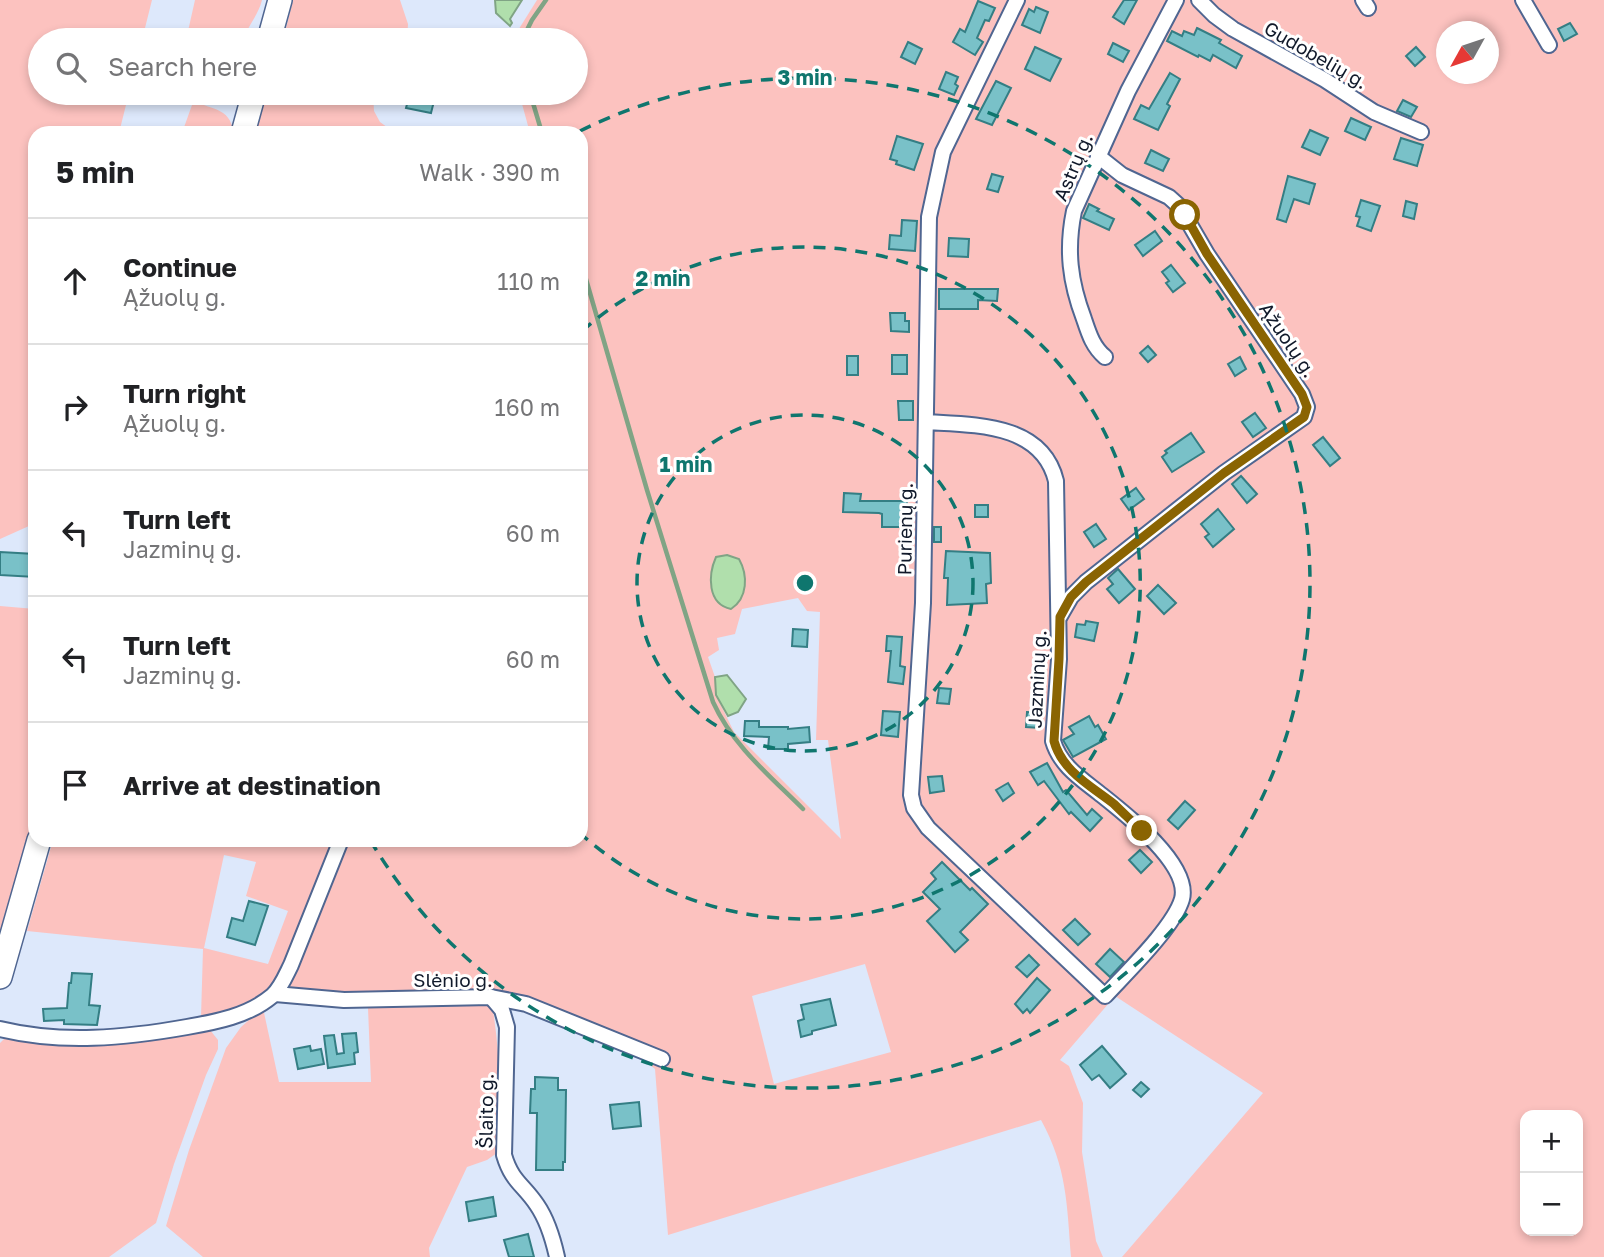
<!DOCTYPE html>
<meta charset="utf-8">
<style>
:root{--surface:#fff;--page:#f2f2f2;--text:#202124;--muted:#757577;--line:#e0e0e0}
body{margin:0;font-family:"Golos Text",sans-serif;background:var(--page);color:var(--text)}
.controls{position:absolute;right:21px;bottom:21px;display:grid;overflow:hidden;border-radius:14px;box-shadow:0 4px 10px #0003}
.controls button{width:63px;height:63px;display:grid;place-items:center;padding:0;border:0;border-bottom:2px solid var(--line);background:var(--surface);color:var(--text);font:35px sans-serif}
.compass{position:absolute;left:1436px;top:21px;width:63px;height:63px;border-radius:50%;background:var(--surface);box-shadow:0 4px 10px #0003;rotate:230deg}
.stop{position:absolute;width:21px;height:21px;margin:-16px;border:5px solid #8a6402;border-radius:50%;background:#fff}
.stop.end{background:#8a6402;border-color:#fff;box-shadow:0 2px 7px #0008}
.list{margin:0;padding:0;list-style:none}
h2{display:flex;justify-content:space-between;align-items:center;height:91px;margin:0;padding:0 28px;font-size:30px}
h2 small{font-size:23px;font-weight:400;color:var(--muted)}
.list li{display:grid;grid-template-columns:46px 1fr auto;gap:21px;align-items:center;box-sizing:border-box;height:126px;padding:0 28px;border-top:2px solid var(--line)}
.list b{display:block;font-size:26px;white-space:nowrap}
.list p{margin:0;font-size:23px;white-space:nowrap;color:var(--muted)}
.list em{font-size:23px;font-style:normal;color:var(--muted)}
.icon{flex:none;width:38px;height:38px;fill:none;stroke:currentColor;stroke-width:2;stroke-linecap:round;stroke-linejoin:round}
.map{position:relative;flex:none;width:1604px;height:1257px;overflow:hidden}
.search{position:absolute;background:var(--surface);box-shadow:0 4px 10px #0003;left:28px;top:28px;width:560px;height:77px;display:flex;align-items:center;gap:18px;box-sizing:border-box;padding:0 24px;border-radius:38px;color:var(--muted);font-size:26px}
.panel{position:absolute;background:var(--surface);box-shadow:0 4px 10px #0003;left:28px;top:126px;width:560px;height:721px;border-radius:21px}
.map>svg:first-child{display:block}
</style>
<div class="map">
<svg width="1604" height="1257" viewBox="0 0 1604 1257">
<rect width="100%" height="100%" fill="#dde8fb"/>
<g fill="#fcc2bf" fill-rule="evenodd">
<polygon points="0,0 152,0 142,40 40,40 40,93 129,93 119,133 35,133 35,527 29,526 0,539"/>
<path d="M195 0H262C258 16 248 25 243 40H186Z"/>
<polygon points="293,0 400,0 408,24 407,40 283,40"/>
<path d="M537 0H1604V1257H1122L1263 1093 1115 996 1060 1060 1069 1066 1083 1103 1082 1152 1096 1241 1103 1257H1071C1067 1205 1067 1167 1041 1120L668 1235 655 1069 603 1027 518 997 491 998C500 1048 502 1103 497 1153L487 1160 467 1167 429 1248 430 1257H203L166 1226 189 1150 226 1048 241 1027 263 1008 279 1082H371L368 1008 335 1004 283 989 347 840H581V133H530L519 93H576V40H512ZM1446 32H1488V74H1446ZM798 598 807 611 820 612 816 740H828L841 839 734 732 716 695 715 677 708 657 719 650 717 638 735 634 742 609ZM865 964 891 1052 774 1084 752 996ZM1525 1115H1578V1231H1525Z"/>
<polygon points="265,93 373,93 374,111 380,122 395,133 254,133"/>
<path d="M201 104C221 111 230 112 234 133H182L192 105Z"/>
<polygon points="0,606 35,609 35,817 0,941"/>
<path d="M53 840H341L286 968 272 989 251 1002 230 1011 201 1017 203 949 27 931ZM224 855 256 862 246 896 288 911 268 964 204 948Z"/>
<polygon points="210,1030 218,1040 218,1049 206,1075 174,1164 156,1223 109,1257 0,1257 0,1043 5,1038"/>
</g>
<g fill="#b0dfac" stroke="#80a485" stroke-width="2">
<polygon points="495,0 522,0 510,19 512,23 510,26 496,13"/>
<path d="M727 555 739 559C748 575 748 598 731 609 707 604 708 575 716 557Z"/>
<polygon points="727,675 746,699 738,712 728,716 716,695 715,677"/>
</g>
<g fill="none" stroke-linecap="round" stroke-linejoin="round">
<g stroke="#80a485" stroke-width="4.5">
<polyline points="522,40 532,20 546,0"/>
<polyline points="530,93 542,133"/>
<path d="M581 262 647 490 713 702C733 746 770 776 803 809"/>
</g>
</g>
<g fill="#79c1c8" stroke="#347e84" stroke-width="2">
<polygon points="1124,0 1137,0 1124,24 1113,17"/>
<polygon points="978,1 995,8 989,21 985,20 977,38 983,42 975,55 953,42 960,29 965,32"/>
<polygon points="1036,7 1048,12 1040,33 1022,25 1029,9 1034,12"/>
<polygon points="1570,23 1577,34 1564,41 1558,29"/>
<polygon points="1197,28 1221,40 1219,43 1242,56 1236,68 1213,55 1210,61 1199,55 1198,57 1167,41 1172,31 1182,36 1184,31 1194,35"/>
<polygon points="908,42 922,49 915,64 901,57"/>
<polygon points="1113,43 1129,51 1123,62 1108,54"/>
<polygon points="1035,47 1061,59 1050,81 1025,69"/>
<polygon points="1416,47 1425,57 1415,66 1406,56"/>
<polygon points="946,72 958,77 955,84 958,86 954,95 939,89"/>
<polygon points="1170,73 1180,79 1167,104 1170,106 1158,130 1134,119 1141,105 1149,109"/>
<polygon points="996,81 1011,88 992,125 976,119"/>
<polygon points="410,93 436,93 431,113 406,108"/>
<polygon points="1403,100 1417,107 1411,117 1397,111"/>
<polygon points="1351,118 1371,127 1365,140 1345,131"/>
<polygon points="1310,130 1328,138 1320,155 1302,147"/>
<polygon points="897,136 923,144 914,170 896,164 897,161 890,159"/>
<polygon points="1401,138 1423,145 1417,166 1394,159"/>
<polygon points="1151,150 1169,159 1163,171 1145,163"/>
<polygon points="992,174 1003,177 998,192 987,189"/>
<polygon points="1288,176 1315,184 1309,204 1294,199 1286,222 1277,219"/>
<polygon points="1361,200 1380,206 1371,231 1357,226 1360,217 1356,216"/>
<polygon points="1406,201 1417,204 1414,219 1403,216"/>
<polygon points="1089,204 1099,209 1097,211 1114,219 1109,230 1083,218"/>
<polygon points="902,220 917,221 915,251 889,249 890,235 901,236"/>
<polygon points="1155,231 1162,241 1143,256 1135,245"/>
<polygon points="949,238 969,239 968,257 948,256"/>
<polygon points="1171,265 1185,283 1173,292 1166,283 1169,281 1162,272"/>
<polygon points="939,289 998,289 997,301 978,300 978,309 939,309"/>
<polygon points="890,313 905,313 905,321 909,321 909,332 891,331"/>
<polygon points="1148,346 1156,355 1148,362 1140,353"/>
<rect x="892" y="355" width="15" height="19"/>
<rect x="847" y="356" width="11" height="19"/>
<polygon points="1240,357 1246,369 1235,376 1228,364"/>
<polygon points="898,401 913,401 913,420 899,420"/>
<polygon points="1255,413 1266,428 1253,437 1242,422"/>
<polygon points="1191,433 1204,452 1172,472 1162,457 1167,453 1165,451"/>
<polygon points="1323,437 1340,458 1330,466 1313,445"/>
<polygon points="1241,476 1257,494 1247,503 1232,484"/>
<polygon points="1136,488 1144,499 1129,510 1121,499"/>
<polygon points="844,493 861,494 860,501 907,501 907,527 882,527 882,514 879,513 843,512"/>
<rect x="975" y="505" width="13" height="12"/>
<polygon points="1218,509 1234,529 1213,547 1205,537 1209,534 1201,524"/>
<polygon points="1096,524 1106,539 1094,547 1084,532"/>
<rect x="934" y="527" width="7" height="15"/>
<polygon points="946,551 990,553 991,583 986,584 987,603 947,605 948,578 944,578"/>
<polygon points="0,552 35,554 35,577 0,575"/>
<polygon points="1118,569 1135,589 1119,603 1107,589 1113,584 1108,578"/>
<polygon points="1158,585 1176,603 1164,614 1147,596"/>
<polygon points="1086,621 1098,623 1094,641 1075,637 1077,624 1085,625"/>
<polygon points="793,629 808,630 807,647 792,646"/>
<polygon points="887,636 902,637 900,666 905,667 903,684 888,682 891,651 886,651"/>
<polygon points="939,688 951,689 949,704 937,703"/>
<polygon points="883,711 900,712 898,737 881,735"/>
<polygon points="1027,712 1041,713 1040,728 1026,727"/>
<polygon points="1089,716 1095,727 1098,725 1106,739 1073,757 1063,740 1074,734 1069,727"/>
<polygon points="745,721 759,721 759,727 788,727 788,729 809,727 810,742 788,744 788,749 768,749 769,737 744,736"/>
<polygon points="1047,763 1063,792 1066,790 1087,815 1092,809 1102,818 1090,831 1071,812 1069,814 1044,781 1038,785 1030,772"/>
<polygon points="942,776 944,791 930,793 928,777"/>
<polygon points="1008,783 1014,793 1003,801 996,790"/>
<polygon points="1185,801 1195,810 1178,829 1168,820"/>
<polygon points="1140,850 1152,862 1141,873 1129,860"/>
<polygon points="942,862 970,890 972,888 988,904 960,932 968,940 955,952 927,921 940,909 923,892 936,879 931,873"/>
<polygon points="249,901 268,906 255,945 227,937 232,918 243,921"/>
<polygon points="1075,919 1090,934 1078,945 1063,930"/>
<polygon points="1110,949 1124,962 1110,977 1096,964"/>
<polygon points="1029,955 1039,965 1027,977 1016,967"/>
<polygon points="72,973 92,974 89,1005 100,1006 97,1025 64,1024 64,1020 44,1021 43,1009 67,1008 69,983 71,983"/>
<polygon points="1037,978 1050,990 1030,1013 1027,1009 1023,1013 1015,1004"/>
<polygon points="830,999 836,1025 812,1031 812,1034 801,1037 798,1021 804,1019 801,1005"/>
<polygon points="356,1033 358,1052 354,1053 355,1064 328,1068 324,1036 334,1035 337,1054 344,1053 342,1034"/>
<polygon points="310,1046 311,1051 321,1049 324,1064 298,1069 294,1049"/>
<polygon points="1102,1046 1126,1074 1110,1088 1099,1075 1092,1080 1080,1065"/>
<polygon points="535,1077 558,1078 558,1090 566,1090 565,1162 563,1162 563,1170 536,1170 537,1113 530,1113 531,1089 535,1089"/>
<polygon points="1141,1082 1149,1089 1141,1097 1133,1090"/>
<polygon points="639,1102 641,1126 613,1129 610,1105"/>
<polygon points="493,1197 496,1216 469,1221 466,1202"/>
<polygon points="528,1234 534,1257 509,1257 504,1240"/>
</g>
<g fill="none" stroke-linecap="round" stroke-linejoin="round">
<g stroke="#506691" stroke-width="18">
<g id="minor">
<polyline points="1199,0 1214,15 1233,29 1325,80 1374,112 1421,132"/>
<polyline points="1363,0 1368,8"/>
<polyline points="1523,0 1549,45"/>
<path d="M1105 357C1093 347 1089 334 1084 319 1070 282 1066 250 1074 211L1128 91 1176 0"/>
<path d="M926 422C975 425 1042 423 1056 481L1059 659 1053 741C1060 765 1080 778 1099 793 1123 812 1191 864 1182 899 1174 927 1126 973 1105 996L928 828 914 808 911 795 923 603 929 217 943 152 1017 0"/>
<polyline points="1060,616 1071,597 1086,582 1224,473 1304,417 1307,407 1302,394 1207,254 1179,206 1169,197 1122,175 1098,156"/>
<polyline points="275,994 344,1000 491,997 526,1004 662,1059"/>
<path d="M491 997 502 1010 507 1027 504 1155C512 1182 523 1184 537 1205 548 1221 553 1239 557 1257"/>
<path d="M0 1029C62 1044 125 1038 187 1027 216 1022 248 1016 272 996 281 988 286 975 291 965L341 840"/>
</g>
</g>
<g stroke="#506691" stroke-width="26">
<g id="primary">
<polyline points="269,40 280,0"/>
<polyline points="243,133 254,93"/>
<polyline points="0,977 39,840"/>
</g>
</g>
<use href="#minor" stroke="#fff" stroke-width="14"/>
<use href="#primary" stroke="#fff" stroke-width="23"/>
</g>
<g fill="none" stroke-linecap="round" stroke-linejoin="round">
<path stroke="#8a6402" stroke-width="9" d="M1142 831C1133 822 1123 813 1114 804 1091 786 1062 771 1054 741L1059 659 1060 617 1071 597 1086 582 1224 473 1304 417 1307 407 1302 394 1207 254 1185 215"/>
</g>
<g fill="none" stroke="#0f766e" stroke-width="3.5" stroke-dasharray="12 9">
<circle cx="805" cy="583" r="168"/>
<path d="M582 331A336 336 0 1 1 582 835"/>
<path d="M580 131A505 505 0 1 1 372 843"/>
</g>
<g text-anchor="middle" stroke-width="6" stroke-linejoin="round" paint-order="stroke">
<g font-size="19" fill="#10192a" stroke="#fff">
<text transform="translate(1316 55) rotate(30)" y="7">Gudobelių g.</text>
<text transform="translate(1073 167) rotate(-67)" y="7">Astrų g.</text>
<text transform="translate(1288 340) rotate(56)" y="7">Ąžuolų g.</text>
<text transform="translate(905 529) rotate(-89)" y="7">Purienų g.</text>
<text transform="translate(1037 679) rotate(-87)" y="7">Jazminų g.</text>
<text x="453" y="987">Slėnio g.</text>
<text transform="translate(486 1111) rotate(-89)" y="7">Šlaito g.</text>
</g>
</g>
<circle cx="805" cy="583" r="10" fill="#0f766e" stroke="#fff" stroke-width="3.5"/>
<g font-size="21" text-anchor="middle" font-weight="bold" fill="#0f766e" stroke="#fff" stroke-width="6" stroke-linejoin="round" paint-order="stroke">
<text x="805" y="85">3 min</text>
<text x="663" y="286">2 min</text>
<text x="686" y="472">1 min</text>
</g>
</svg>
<div class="controls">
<button>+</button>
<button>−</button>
</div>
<svg class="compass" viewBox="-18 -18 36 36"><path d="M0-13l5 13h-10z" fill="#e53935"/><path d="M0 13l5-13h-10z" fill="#757577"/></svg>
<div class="stop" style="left:1185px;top:215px"></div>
<div class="stop end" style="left:1142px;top:831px"></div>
<div class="search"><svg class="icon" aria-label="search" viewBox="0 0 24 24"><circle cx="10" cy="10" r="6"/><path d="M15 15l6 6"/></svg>Search here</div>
<section class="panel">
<h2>5 min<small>Walk · 390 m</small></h2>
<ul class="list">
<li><svg class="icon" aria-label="ahead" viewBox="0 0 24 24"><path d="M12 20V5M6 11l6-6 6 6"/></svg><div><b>Continue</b><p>Ąžuolų g.</p></div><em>110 m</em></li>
<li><svg class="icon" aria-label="right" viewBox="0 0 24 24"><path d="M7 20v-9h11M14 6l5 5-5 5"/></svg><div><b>Turn right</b><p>Ąžuolų g.</p></div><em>160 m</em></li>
<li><svg class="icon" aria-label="left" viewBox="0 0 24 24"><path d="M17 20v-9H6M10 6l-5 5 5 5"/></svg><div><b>Turn left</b><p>Jazminų g.</p></div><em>60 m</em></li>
<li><svg class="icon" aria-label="left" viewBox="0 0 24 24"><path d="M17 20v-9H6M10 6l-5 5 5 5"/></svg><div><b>Turn left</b><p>Jazminų g.</p></div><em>60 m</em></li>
<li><svg class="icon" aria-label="arrive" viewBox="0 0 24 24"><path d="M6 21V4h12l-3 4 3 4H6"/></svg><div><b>Arrive at destination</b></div></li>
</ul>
</section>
</div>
